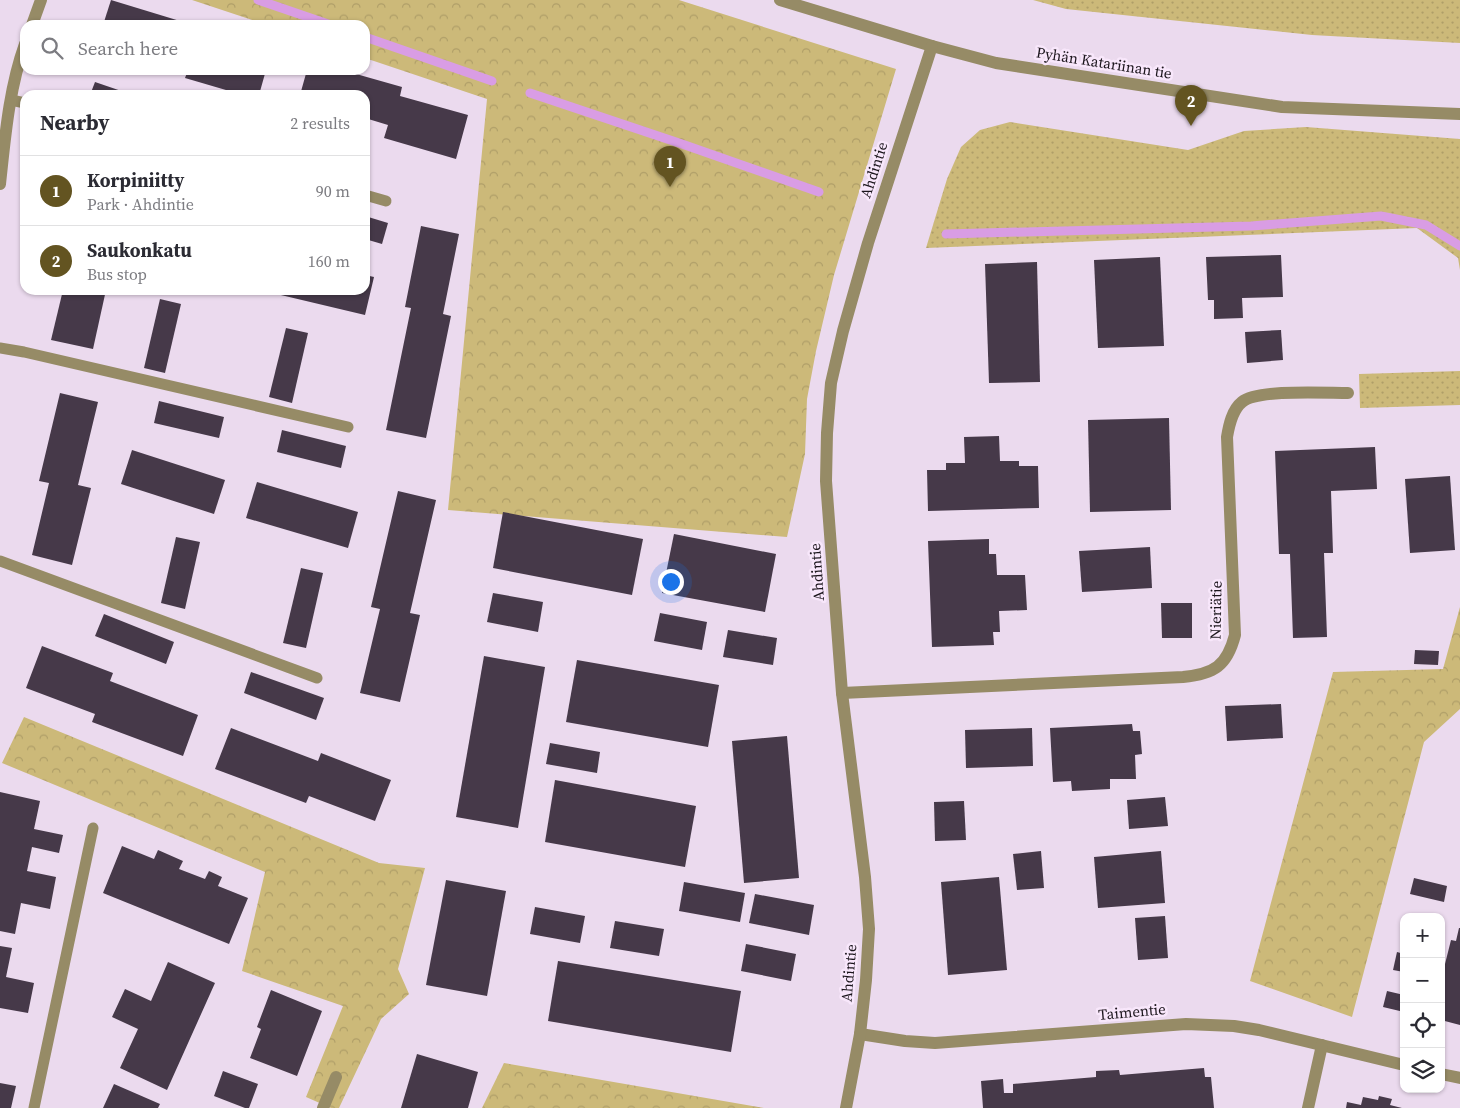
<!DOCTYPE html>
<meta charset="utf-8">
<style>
:root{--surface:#fff;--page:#f7f7f7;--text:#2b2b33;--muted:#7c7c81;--line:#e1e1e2;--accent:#635421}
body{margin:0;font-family:"Source Serif 4",serif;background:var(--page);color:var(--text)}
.controls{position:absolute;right:15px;bottom:15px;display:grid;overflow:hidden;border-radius:10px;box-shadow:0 1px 4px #0004}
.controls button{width:45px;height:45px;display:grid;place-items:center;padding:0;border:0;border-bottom:1px solid var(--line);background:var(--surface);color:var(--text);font:25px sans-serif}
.you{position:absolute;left:670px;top:581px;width:18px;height:18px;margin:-12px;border:4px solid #fff;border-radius:50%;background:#1a73e8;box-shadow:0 0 0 8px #1a73e833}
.badge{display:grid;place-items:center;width:32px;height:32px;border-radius:50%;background:var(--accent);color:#fff;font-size:16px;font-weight:700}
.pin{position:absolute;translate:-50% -41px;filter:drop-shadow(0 1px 2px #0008)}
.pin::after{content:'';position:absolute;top:26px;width:18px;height:15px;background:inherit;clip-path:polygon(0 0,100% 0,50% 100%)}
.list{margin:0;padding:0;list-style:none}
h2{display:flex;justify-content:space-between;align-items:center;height:65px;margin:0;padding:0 20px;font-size:21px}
h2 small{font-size:16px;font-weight:400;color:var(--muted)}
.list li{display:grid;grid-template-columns:32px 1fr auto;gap:15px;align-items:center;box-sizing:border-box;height:70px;padding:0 20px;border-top:1px solid var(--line)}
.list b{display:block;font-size:19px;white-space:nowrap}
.list p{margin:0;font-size:16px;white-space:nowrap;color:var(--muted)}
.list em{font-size:16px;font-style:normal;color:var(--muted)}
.icon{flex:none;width:28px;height:28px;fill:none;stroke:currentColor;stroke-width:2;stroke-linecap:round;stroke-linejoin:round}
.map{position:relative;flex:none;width:1460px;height:1108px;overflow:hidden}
.search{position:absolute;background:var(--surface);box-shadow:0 1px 4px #0004;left:20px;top:20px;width:350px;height:55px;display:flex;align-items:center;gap:12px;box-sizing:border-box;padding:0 18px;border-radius:15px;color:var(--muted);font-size:19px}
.panel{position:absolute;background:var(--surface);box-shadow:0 1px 4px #0004;left:20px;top:90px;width:350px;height:205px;border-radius:15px}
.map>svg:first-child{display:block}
</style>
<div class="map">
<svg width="1460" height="1108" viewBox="0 0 1460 1108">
<defs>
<pattern id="grass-dots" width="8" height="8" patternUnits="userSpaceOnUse" patternTransform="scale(1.25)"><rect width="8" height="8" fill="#ccb979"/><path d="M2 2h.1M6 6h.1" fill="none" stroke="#af9e68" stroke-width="1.8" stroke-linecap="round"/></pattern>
<pattern id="forest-crowns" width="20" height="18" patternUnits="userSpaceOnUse" patternTransform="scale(1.25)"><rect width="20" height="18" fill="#ccb979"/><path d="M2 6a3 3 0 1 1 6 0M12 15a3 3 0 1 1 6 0" fill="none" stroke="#af9e68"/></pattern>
</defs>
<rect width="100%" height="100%" fill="#ebdaee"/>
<g fill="url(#grass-dots)">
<polygon points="1033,0 1460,0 1460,43 1312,35 1066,9"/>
<polygon points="1010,122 1188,150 1244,131 1306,127 1460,139 1460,270 1458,258 1417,228 926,248 947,179 961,147 980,130"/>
<polygon points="1460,371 1460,405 1360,408 1359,374"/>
</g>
<g fill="url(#forest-crowns)">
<polygon points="192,0 679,0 896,69 834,275 816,351 807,399 805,454 787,537 448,510 487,99 365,58 365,25 267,25"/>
<polygon points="1460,607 1460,709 1424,742 1352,1017 1250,981 1333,672 1443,669"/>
<polygon points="24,717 379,863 425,868 398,969 409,994 381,1019 339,1108 331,1108 306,1097 343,1006 242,971 265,872 2,763"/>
<polygon points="504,1063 764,1108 482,1108"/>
</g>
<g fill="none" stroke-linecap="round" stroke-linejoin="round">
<g stroke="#d99de4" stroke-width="9">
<polyline points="258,0 331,25"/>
<polyline points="365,37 492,81"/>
<polyline points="530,93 682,144 819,192"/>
<polyline points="946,234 1251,226 1381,216 1426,225 1460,246"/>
</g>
</g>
<g fill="#463949">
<polygon points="111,0 193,25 103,25"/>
<polygon points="188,70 266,70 259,95 243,95 185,78"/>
<polygon points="307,70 342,70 402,87 400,96 468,115 456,159 384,138 388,125 365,118 365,95 300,95"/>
<polygon points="95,82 133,95 90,95"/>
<polygon points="365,216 388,223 382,244 365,239"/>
<polygon points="421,226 459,234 443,314 451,316 426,438 386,430 411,308 405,307"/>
<polygon points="1281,255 1283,297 1242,298 1243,318 1214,319 1214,300 1208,300 1206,257"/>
<polygon points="1160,257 1164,346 1098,348 1094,260"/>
<polygon points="1037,262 1040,382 989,383 985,264"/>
<polygon points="365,275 374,277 365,315 264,291 365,290"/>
<polygon points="63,290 106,290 93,349 51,340"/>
<polygon points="160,299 181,304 165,373 144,368"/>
<polygon points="286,328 308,333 292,403 269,397"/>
<polygon points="1281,330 1283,360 1247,363 1245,332"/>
<polygon points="60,393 98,402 78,485 91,488 72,565 32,555 49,483 39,481"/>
<polygon points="159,401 224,417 219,438 154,423"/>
<polygon points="1169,418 1171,510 1090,512 1088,420"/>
<polygon points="282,430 346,446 341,468 277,452"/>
<polygon points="999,436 1000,461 1019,461 1019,466 1038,466 1039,508 928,511 927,470 946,470 946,463 965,463 964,437"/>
<polygon points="1375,447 1377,489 1331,491 1333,553 1324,553 1327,637 1293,638 1290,554 1279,554 1275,451"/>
<polygon points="132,450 225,480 214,514 121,484"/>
<polygon points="1450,476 1455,550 1410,553 1405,479"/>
<polygon points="257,482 358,512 348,548 246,518"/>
<polygon points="398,491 436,500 410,613 420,615 400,702 360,693 380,609 371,607"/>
<polygon points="503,512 643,539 632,595 493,568"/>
<polygon points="674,534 776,554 765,612 662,593"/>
<polygon points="176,537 200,542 185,609 161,603"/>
<polygon points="989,539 989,554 996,554 997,575 1025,575 1027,610 999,611 1000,632 993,632 994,645 932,647 928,541"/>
<polygon points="1150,547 1152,588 1082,592 1079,551"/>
<polygon points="301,568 323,573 306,648 283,643"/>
<polygon points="493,593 543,602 538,632 487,622"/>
<polygon points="1161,603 1192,603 1192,638 1162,638"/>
<polygon points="660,613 707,622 702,650 654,641"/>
<polygon points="104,614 174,642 166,664 95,636"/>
<polygon points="728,630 777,638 773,665 723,657"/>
<polygon points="42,646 113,673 110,681 198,715 183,756 92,722 95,714 26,688"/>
<polygon points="1415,650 1439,651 1438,665 1414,664"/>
<polygon points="484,656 545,667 518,828 456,817"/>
<polygon points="577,660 719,685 708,747 566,722"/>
<polygon points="251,672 324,698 316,720 244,693"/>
<polygon points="1281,704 1283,738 1227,741 1225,706"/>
<polygon points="1132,724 1133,731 1140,731 1142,754 1135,755 1136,779 1110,779 1110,789 1072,791 1071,781 1053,782 1050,728"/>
<polygon points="231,728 318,761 321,753 391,780 375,821 309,796 306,803 215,769"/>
<polygon points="1032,728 1033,766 966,768 965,730"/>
<polygon points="787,736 799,878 744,883 732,741"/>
<polygon points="550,743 600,752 597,773 546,764"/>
<polygon points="555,780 696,806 685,867 545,842"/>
<polygon points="0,792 40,801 34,829 63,835 59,853 32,847 27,871 56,877 50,909 21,903 15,934 0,931"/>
<polygon points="1165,797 1168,826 1129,829 1127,800"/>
<polygon points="964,801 966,840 935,841 934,802"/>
<polygon points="122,846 154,859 158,850 183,861 179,869 205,879 209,871 222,877 218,886 248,898 229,944 103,893"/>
<polygon points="1041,851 1044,888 1017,890 1013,854"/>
<polygon points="1161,851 1165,903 1098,908 1094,857"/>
<polygon points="999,877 1007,970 948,975 941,882"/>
<polygon points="1414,878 1447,886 1444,902 1410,894"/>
<polygon points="446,880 506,891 487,996 426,985"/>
<polygon points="684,882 745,893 740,922 679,911"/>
<polygon points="755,894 814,905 809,935 749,923"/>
<polygon points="535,907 585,916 580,943 530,934"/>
<polygon points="1165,916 1168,958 1138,960 1135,918"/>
<polygon points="615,921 664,929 659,956 610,948"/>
<polygon points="1459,928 1460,928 1460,1025 1441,1020 1441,980 1451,940 1456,941"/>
<polygon points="746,944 796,954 791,981 741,971"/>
<polygon points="0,946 12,948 6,977 34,983 28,1013 0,1008"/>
<polygon points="1397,952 1404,954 1404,972 1393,970"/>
<polygon points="558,961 741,991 731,1052 548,1021"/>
<polygon points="168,962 215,983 167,1090 120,1068 138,1029 112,1017 125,989 151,1001"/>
<polygon points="271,990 322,1011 297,1076 250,1058 261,1029 257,1027"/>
<polygon points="1387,991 1404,995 1404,1012 1383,1007"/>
<polygon points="417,1054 478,1072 468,1108 401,1108"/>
<polygon points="1204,1068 1205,1077 1211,1077 1214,1108 983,1108 981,1081 1003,1079 1004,1093 1013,1093 1013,1084 1096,1077 1096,1071 1119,1070 1120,1075"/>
<polygon points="223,1071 258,1084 249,1108 245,1108 214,1096"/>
<polygon points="0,1083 16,1086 11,1108 0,1108"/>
<polygon points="114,1084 160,1104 158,1108 103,1108"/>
<polygon points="1379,1096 1392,1099 1390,1105 1402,1108 1346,1108 1347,1102 1361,1105 1363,1097 1378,1100"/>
</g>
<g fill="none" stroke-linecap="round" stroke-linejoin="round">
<g stroke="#968b66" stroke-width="11">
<polyline points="11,100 25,103"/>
<polyline points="365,195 386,201"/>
<polyline points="0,348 24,352 348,427"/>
<polyline points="0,561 317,678"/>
<polyline points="34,1108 93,828"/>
</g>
<g stroke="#968b66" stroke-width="12">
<polyline points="32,25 41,0"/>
<path d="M0 184C5 138 9 88 25 44"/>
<path d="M842 693 1183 677C1214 674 1227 666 1235 635L1227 437C1229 425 1232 410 1242 402 1258 389 1324 393 1348 393"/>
<polyline points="860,1034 905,1041 935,1043 1186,1024 1234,1026 1259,1030 1404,1065"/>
<polyline points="1441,1074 1460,1078"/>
<polyline points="323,1108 336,1077"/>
<polyline points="1308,1108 1322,1045"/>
</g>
<g stroke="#968b66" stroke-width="12">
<polyline points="780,0 932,46 996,63 1282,107 1460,114"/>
<polyline points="846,1108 860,1034 866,980 869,929 865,877 842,693 826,481 827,433 831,383 843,331 868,243 932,46"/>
</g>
</g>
<g text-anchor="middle" stroke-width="5" stroke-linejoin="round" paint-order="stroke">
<g font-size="15" fill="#1b151c" stroke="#f8e7fb">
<text transform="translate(1104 63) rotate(9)" y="5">Pyhän Katariinan tie</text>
<text transform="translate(874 170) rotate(-72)" y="5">Ahdintie</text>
<text transform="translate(817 572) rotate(-94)" y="5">Ahdintie</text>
<text transform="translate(1216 610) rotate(-89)" y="5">Nieriätie</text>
<text transform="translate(849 973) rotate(-85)" y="5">Ahdintie</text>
<text transform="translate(1132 1012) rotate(-5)" y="5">Taimentie</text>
</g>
</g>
</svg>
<div class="controls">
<button>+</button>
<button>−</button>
<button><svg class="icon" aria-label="locate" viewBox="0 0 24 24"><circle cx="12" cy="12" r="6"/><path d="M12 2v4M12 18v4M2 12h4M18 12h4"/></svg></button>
<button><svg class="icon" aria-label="layers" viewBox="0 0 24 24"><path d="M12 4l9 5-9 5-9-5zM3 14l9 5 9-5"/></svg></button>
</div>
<div class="you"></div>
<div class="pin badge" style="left:670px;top:187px">1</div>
<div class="pin badge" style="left:1191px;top:126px">2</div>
<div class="search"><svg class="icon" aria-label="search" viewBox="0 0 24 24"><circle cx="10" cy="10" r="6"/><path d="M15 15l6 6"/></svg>Search here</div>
<section class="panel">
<h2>Nearby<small>2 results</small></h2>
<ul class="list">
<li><span class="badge">1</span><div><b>Korpiniitty</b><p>Park · Ahdintie</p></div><em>90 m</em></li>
<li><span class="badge">2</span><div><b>Saukonkatu</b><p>Bus stop</p></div><em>160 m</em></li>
</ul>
</section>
</div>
